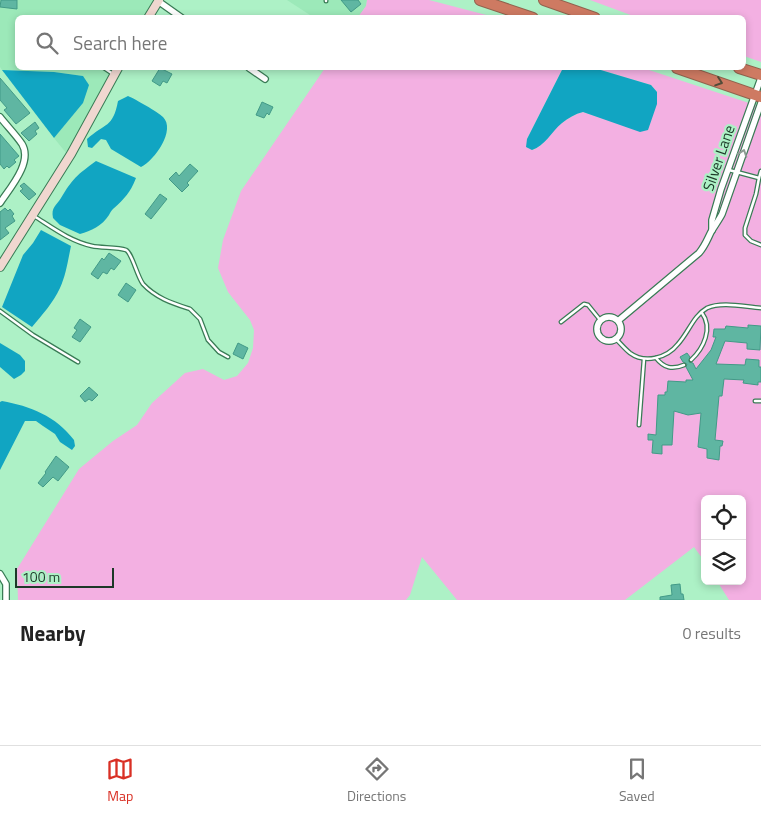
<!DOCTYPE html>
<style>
:root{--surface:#fff;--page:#f2f2f2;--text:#222;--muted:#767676;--line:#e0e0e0;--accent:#d93025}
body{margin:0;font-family:"Titillium Web",sans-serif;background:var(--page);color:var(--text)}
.controls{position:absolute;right:15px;bottom:15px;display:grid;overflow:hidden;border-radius:8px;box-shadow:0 2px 8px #0003}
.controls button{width:45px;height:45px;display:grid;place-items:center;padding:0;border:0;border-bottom:1px solid var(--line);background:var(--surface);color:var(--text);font:25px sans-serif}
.scale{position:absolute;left:15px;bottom:12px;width:99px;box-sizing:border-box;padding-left:5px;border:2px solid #1d3928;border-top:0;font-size:14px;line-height:18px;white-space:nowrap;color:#1d3928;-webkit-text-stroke:4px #adf1c6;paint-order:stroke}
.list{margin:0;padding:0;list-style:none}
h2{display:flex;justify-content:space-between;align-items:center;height:65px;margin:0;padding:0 20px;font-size:21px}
h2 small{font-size:16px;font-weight:400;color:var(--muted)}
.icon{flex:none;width:28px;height:28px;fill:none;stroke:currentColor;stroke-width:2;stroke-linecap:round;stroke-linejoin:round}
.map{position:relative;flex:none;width:761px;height:600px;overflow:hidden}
.search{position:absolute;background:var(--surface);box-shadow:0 2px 8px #0003;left:15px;right:15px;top:15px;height:55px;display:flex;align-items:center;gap:12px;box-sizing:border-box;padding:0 18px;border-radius:8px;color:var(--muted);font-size:19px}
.sheet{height:145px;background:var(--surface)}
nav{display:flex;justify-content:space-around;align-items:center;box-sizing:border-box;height:70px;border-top:1px solid var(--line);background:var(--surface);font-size:14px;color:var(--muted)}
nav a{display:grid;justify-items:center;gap:2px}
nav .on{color:var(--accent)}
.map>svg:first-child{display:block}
</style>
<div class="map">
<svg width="761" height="600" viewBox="0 0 761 600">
<rect width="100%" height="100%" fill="#adf1c6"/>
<g fill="#9ce9b9">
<polygon points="0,0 155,0 144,17 18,18 18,68 114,68 67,154 54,138 83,103 83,76 54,72 2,70 0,67"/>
<polygon points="287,0 367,0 366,6 358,18 313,17"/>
</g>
<g fill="#f3b0e2">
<polygon points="367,0 429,0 494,17 358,17 366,6"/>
<polygon points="590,0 761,0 761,62 744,56 744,18 636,17"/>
<path d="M325 68H563L527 139 532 150C545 146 551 131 562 123 568 118 575 114 583 112L640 131 648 129 657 92 651 85 594 68H643L761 107V600H729L717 581H742V499H705V562L694 547 625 600H457L422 557 410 595 406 600H18L17 569 79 469 113 441 137 425 152 403 185 373 203 369 224 380 237 376 248 363 253 348 254 330 250 320 228 292 218 268 223 240 241 191Z"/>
</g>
<g fill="#11a5c2">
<path d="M563 68H594L651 85 657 92V104L648 130 640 132 583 112C575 114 568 118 562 123 551 132 545 146 532 150L526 147 527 139Z"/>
<polygon points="2,70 54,72 83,76 89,85 83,103 54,138"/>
<path d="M128 96C135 99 158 112 163 117 176 130 155 160 141 167L111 149 106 140 101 139 92 148 88 147 87 139C105 123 113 128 118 101Z"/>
<path d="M96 161 136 178C130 193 125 198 113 209 111 211 110 213 109 215 102 226 91 231 80 234L60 225 53 218C51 207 56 206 61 198 73 178 77 175 96 161Z"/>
<path d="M41 230 71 246C68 260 66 275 60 288 53 303 42 315 32 327L2 307 23 255 33 243Z"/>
<polygon points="0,343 20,355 25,361 25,371 21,375 14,379 0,367"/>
<path d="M2 401C30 406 56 416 74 440L75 446 72 450 60 442 55 434 43 426 36 421H25L0 470V402Z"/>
</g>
<g fill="#5fb6a2" stroke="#429a87">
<polygon points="1,0 17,0 17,9 0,7"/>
<polygon points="341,0 358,0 361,4 351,12"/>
<polygon points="160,68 172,74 167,83 163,81 160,86 152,81"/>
<polygon points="0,78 30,113 16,124 4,110 7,108 0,100"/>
<polygon points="262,102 273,107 269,115 267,113 264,118 256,115"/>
<polygon points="35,122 39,128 35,131 37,134 29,141 21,133"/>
<polygon points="0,134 19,156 14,160 16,162 9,168 7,166 4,169 0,164"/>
<polygon points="190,164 198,171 187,183 189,185 182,192 169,179 176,172 179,176"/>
<polygon points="24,183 36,194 29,200 20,191 23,189 20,186"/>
<polygon points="160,194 167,199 151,219 145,214"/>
<polygon points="5,208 8,211 10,209 14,214 12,216 15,221 5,228 9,233 0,240 0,212"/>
<polygon points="109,253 121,261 114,270 111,268 107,274 103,272 98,279 91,274 102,258 104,260"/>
<polygon points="126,283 136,290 128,302 118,295"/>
<polygon points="80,319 91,327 80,342 72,337 77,330 74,328"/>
<polygon points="748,325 761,326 760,350 747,349 747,343 725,341 716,364 745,365 746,359 759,360 759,367 761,367 761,382 758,382 758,385 743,383 744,380 724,379 722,396 719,396 715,440 723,441 722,446 720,446 719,460 707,458 707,449 698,447 701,413 688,415 674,411 672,445 662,445 662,454 652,453 653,440 648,440 648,434 656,435 658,395 665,395 665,392 667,392 668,381 686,382 686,380 693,380 686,367 687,364 683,362 680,357 687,353 690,357 689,362 693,363 696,369 711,350 716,337 713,337 714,329 725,329 726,326 748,328"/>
<polygon points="238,343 248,348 243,359 233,354"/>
<polygon points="89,387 98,395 92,401 89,399 85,402 80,396"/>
<polygon points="56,456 69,467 58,481 53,477 43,487 38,483 46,473 45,472"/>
<polygon points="680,584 681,594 683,594 684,600 660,600 660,597 672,595 671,585"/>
</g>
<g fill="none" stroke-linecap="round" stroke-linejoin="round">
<g stroke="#397b55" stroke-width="5">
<g id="lane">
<polyline points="326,1 326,0"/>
<polyline points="104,68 113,74"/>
<polyline points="729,170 759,178 756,194 745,228 745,235 751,241 761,245"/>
<polyline points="759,178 761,171"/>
<path d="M34 216C53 228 70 241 92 246 101 248 118 247 126 250 132 253 137 276 143 284 156 298 172 303 190 309L200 319 208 340 219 352 228 357"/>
<polyline points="0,311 33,335 78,362"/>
<polyline points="561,322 584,304 588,305 601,321"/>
<path d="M616 339C620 343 625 349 630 353 645 364 667 358 678 344 689 332 693 316 707 308 722 301 745 307 761 308"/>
<path d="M656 358C664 368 672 370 684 365"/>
<path d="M691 360C704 348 713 328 702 313"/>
<polyline points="755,401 761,401"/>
<polyline points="639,425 644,359"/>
</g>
</g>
<g stroke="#397b55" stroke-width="8">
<g id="street">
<polyline points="158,1 182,18"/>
<polyline points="249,68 265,79"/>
<path d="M0 117C7 126 16 135 22 144 33 162 10 188 0 203"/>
<polyline points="712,230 712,220 721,189 761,78"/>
<circle cx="609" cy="329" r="12"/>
<path d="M619 320 699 253C705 246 707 240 711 232 715 225 719 220 722 214L761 103"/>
<polyline points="0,574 6,584 6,600"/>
</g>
</g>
<g stroke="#397b55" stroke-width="10">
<g id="secondary">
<polyline points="148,18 159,0"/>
<polyline points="0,267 71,154 118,68"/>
</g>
</g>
<g stroke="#90634e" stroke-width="12">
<g id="highway">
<polyline points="480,0 533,18"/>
<polyline points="544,0 595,18"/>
<polyline points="677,68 761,97"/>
<polyline points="739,68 761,75"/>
</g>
</g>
<use href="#lane" stroke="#fff" stroke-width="2.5"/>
<use href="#street" stroke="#fff" stroke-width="5.5"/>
<use href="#secondary" stroke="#f0d7d0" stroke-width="8"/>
<use href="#highway" stroke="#ce7a62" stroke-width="10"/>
</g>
<defs><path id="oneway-chevron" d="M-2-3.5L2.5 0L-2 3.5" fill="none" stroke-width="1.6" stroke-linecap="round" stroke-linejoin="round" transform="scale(1.25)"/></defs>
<use stroke="#524c39" href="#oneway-chevron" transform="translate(719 82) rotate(19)"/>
<use stroke="#8e9c94" href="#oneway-chevron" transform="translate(743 153) rotate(-71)"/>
<g text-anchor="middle" stroke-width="4.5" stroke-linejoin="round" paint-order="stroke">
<g font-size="15" fill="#1d3928" stroke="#adf1c6">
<text transform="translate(719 158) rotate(-71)" y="5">Silver Lane</text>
</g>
</g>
</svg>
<div class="controls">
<button><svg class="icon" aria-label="locate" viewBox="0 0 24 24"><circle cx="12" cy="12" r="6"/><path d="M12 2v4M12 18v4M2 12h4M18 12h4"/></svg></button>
<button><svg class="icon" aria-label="layers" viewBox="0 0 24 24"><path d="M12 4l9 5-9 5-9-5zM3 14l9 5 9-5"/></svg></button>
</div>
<div class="scale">100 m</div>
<div class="search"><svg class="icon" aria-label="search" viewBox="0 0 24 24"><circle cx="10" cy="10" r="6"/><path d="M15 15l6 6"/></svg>Search here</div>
</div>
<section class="sheet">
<h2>Nearby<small>0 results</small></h2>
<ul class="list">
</ul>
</section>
<nav>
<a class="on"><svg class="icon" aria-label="map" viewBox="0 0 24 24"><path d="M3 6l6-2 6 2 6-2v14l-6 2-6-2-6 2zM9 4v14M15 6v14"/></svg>Map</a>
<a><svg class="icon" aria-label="directions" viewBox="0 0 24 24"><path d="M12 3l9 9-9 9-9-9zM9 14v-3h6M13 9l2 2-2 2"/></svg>Directions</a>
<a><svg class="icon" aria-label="saved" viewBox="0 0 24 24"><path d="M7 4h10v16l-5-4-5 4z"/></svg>Saved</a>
</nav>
